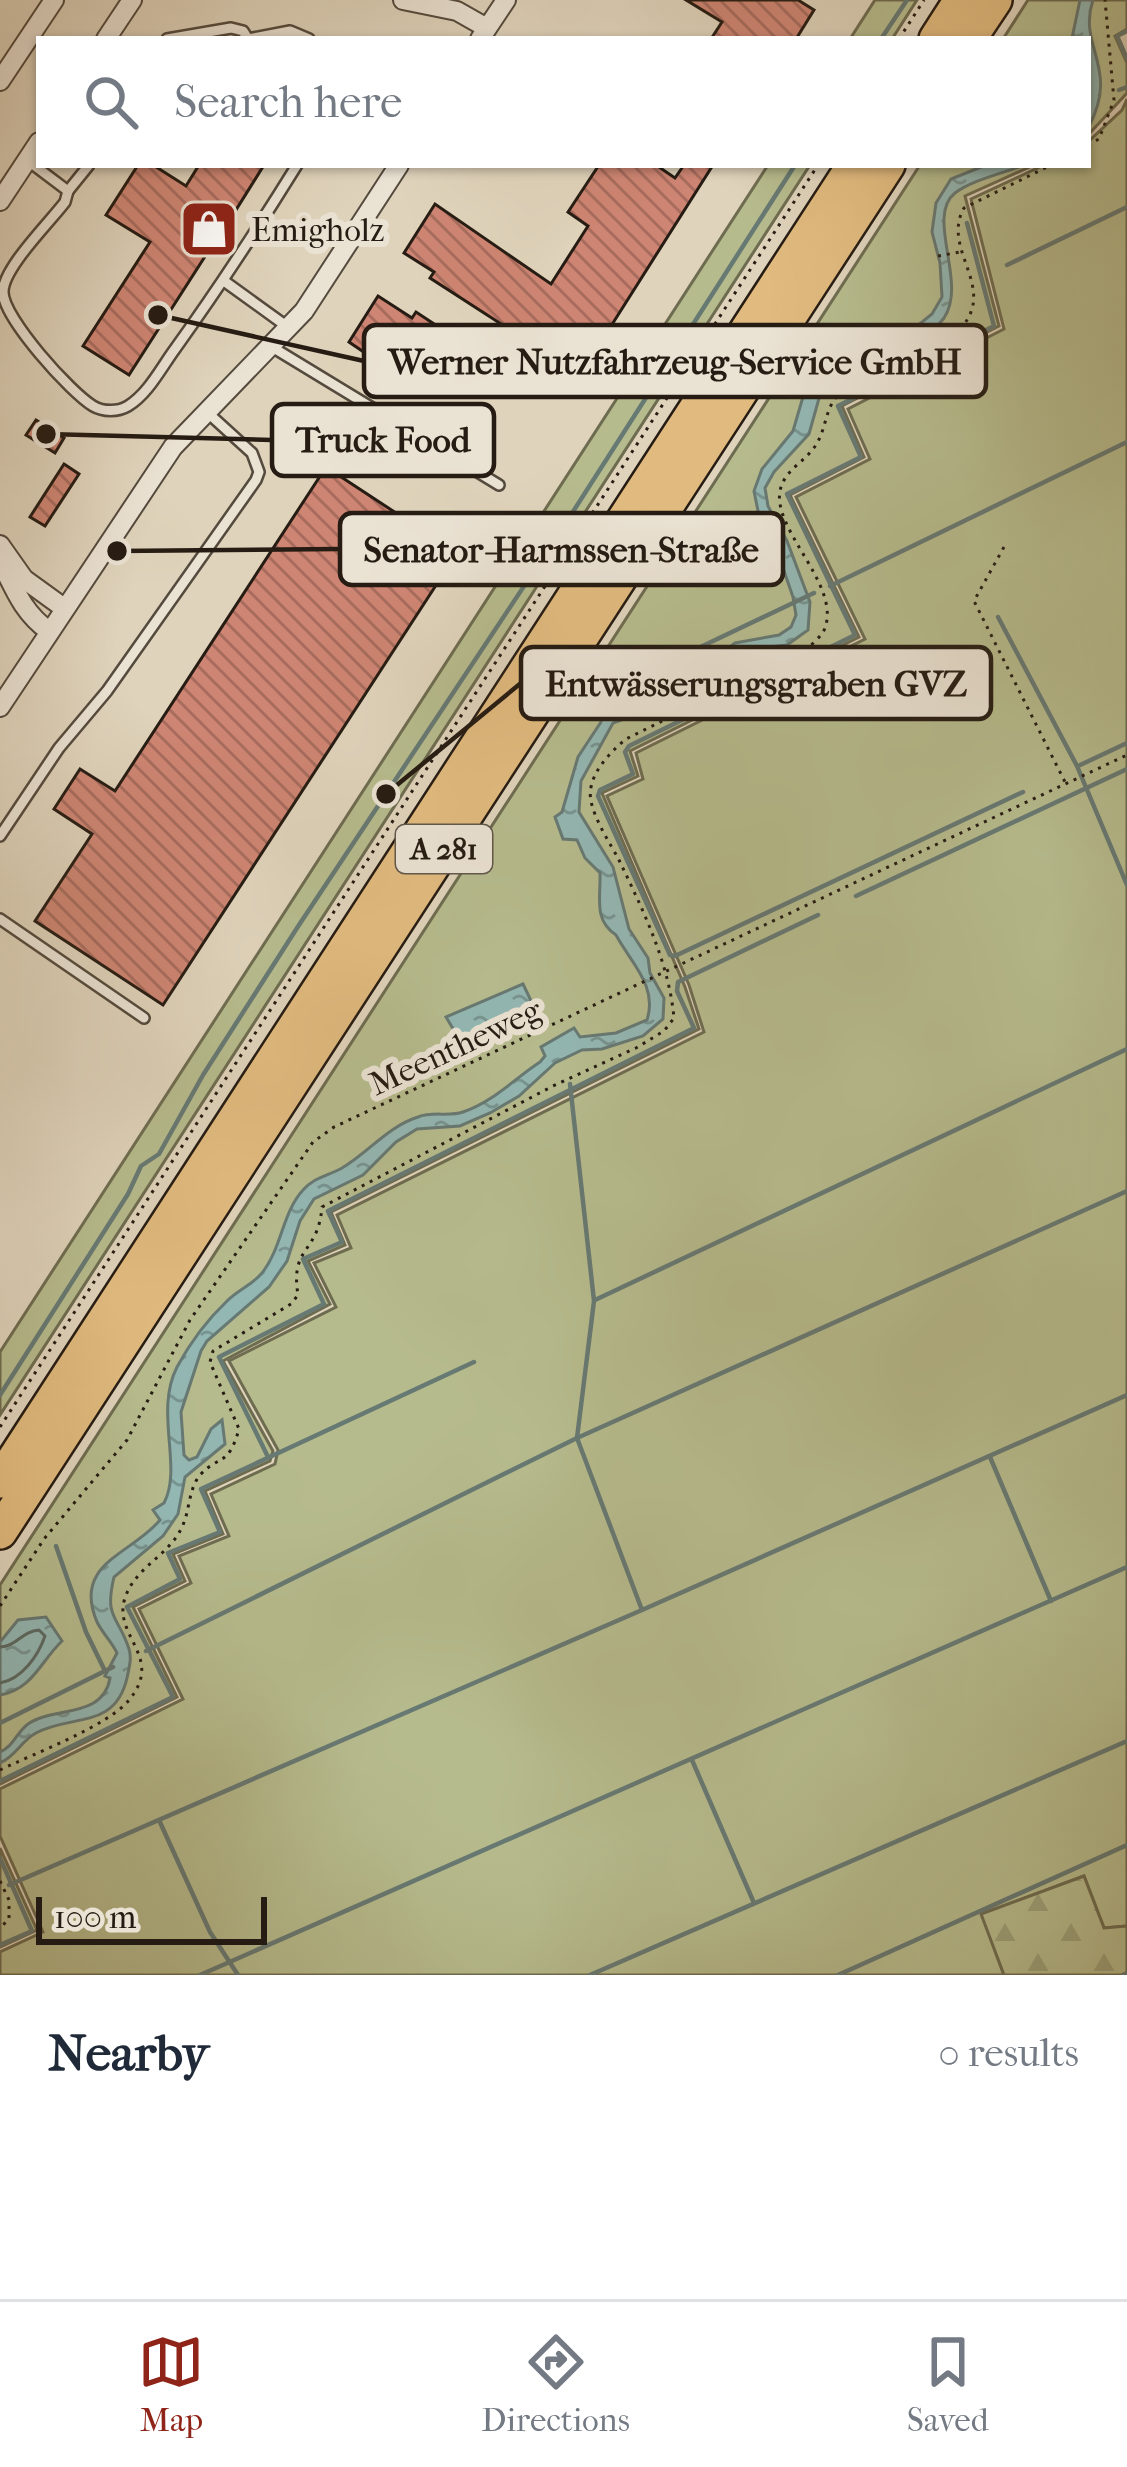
<!DOCTYPE html>
<meta charset="utf-8">
<style>
:root{--surface:#fff;--page:#f2f2f3;--text:#1f2937;--muted:#747a83;--line:#e0e1e3;--accent:#8f2418}
body{margin:0;font-family:"IM FELL French Canon",serif;background:var(--page);color:var(--text)}
.scale{position:absolute;left:36px;bottom:30px;width:231px;box-sizing:border-box;padding-left:12px;border:6px solid #261c13;border-top:0;font-size:33px;line-height:42px;white-space:nowrap;color:#261c13;-webkit-text-stroke:9px #eae2d3;paint-order:stroke}
.list{margin:0;padding:0;list-style:none}
h2{display:flex;justify-content:space-between;align-items:center;height:156px;margin:0;padding:0 48px;font-size:51px}
h2 small{font-size:39px;font-weight:400;color:var(--muted)}
.icon{flex:none;width:66px;height:66px;fill:none;stroke:currentColor;stroke-width:2;stroke-linecap:round;stroke-linejoin:round}
.map{position:relative;flex:none;width:1127px;height:1975px;overflow:hidden}
.search{position:absolute;background:var(--surface);box-shadow:0 3px 9px #0004;left:36px;right:36px;top:36px;height:132px;display:flex;align-items:center;gap:30px;box-sizing:border-box;padding:0 42px;border-radius:0px;color:var(--muted);font-size:45px}
.sheet{height:324px;background:var(--surface)}
nav{display:flex;justify-content:space-around;align-items:center;box-sizing:border-box;height:168px;border-top:3px solid var(--line);background:var(--surface);font-size:33px;color:var(--muted)}
nav a{display:grid;justify-items:center;gap:6px}
nav .on{color:var(--accent)}
.map>svg:first-child{display:block}
</style>
<div class="map">
<svg width="1127" height="1975" viewBox="0 0 1127 1975">
<defs>
<pattern id="forest-firs" width="22" height="20" patternUnits="userSpaceOnUse" patternTransform="scale(3)"><rect width="22" height="20" fill="#b6bb8d"/><path d="M5 1l3.5 6h-7zM16 11l3.5 6h-7z" fill="#9ca079"/></pattern>
<pattern id="water-ripples" width="26" height="14" patternUnits="userSpaceOnUse" patternTransform="scale(3)"><rect width="26" height="14" fill="#93b7b3"/><path d="M2 4q2-2 4 0t4 0M15 11q2-2 4 0t4 0" fill="none" stroke="#789490"/></pattern>
<pattern id="building-back-hatch" width="6" height="6" patternUnits="userSpaceOnUse" patternTransform="scale(3)"><rect width="6" height="6" fill="#ce8573"/><path d="M-1 5l2 2M0 0l6 6M5-1l2 2" fill="none" stroke="#a76c5d"/></pattern>
</defs>
<rect width="100%" height="100%" fill="#dfd3bb"/>
<filter id="stains"><feTurbulence type="fractalNoise" baseFrequency=".00167" numOctaves="4"/><feColorMatrix values="0 0 0 0 .2 0 0 0 0 .09 0 0 0 0 .02 0 0 0 .5 -.17"/></filter>
<radialGradient id="worn" r=".72"><stop offset=".6" stop-color="#630" stop-opacity="0"/><stop offset="1" stop-color="#630" stop-opacity=".3"/></radialGradient>
<g fill="#b6bb8d" stroke="#6e6c50" stroke-width="3">
<polygon points="875,0 917,0 892,39 850,39"/>
<polygon points="1028,0 1127,0 1127,29 1115,36 1127,63 1127,93 1088,135 1088,39 1003,39"/>
<polygon points="1127,99 1127,1926 1104,1928 1084,1876 982,1914 1004,1975 0,1975 0,1952 43,1932 0,1836 0,1789 183,1699 139,1609 191,1583 179,1556 229,1536 211,1494 275,1464 278,1450 229,1361 336,1307 314,1263 351,1248 337,1215 704,1032 689,985 607,796 643,779 636,753 865,639 796,497 870,459 848,409 1004,329 971,199 1044,165 1088,165 1088,142 1122,110"/>
<polygon points="768,165 810,165 0,1415 0,1352"/>
<polygon points="920,165 1034,165 965,196 999,326 842,406 864,457 790,495 859,637 630,751 638,776 602,793 685,987 699,1029 331,1212 345,1245 308,1261 330,1304 223,1361 273,1451 270,1461 205,1491 223,1534 173,1554 185,1581 133,1607 177,1697 0,1784 0,1585"/>
<polygon points="0,1848 37,1930 0,1947"/>
</g>
<polygon fill="url(#forest-firs)" stroke="#6e6c50" stroke-width="3" points="1084,1876 1104,1928 1127,1926 1127,1975 1004,1975 981,1914"/>
<g fill="url(#water-ripples)" stroke="#677973" stroke-width="3">
<path d="M1080 0H1093C1077 47 1121 68 1088 128V39L1072 38Z"/>
<path d="M986 165H1024C1004 173 972 180 955 193 925 217 968 283 944 318 915 358 864 364 823 384L809 434 774 472 765 488 768 506 787 541 810 602 808 630 787 645 752 649 733 658 689 696 613 723 581 781 579 812 613 867 629 929 648 958 650 973 664 998 663 1019 643 1036 602 1049 582 1050 555 1063 519 1096 490 1113 460 1126 417 1129 396 1142 363 1175 314 1199 300 1221 287 1261 269 1287 207 1341 201 1351 181 1412 184 1455 189 1460 197 1457 211 1429 222 1420 225 1444 185 1477 178 1514 163 1536 114 1577C104 1619 118 1615 129 1649 132 1659 129 1668 127 1678 115 1730 71 1714 36 1733 21 1741 16 1756 0 1763V1752C14 1746 16 1733 28 1724 54 1706 103 1719 110 1678L105 1676 117 1653C112 1642 103 1634 97 1622 72 1563 131 1555 160 1520L153 1510 164 1503C183 1467 154 1412 177 1367 190 1343 207 1320 227 1301 238 1290 252 1285 262 1273 282 1248 282 1213 303 1190 314 1177 328 1176 342 1168 369 1152 387 1127 418 1117 432 1111 449 1117 463 1112 493 1102 514 1079 540 1062L545 1056 541 1047 574 1028 580 1037 616 1033 647 1020C658 986 631 963 616 935 593 920 601 897 600 873L585 858 577 840 563 839 555 817 562 812 578 757 601 722 598 702 607 696 619 707 681 686 735 643 779 635 791 627 796 615 793 597 772 536 758 511 754 491 762 469 793 431 805 390 824 368 889 349 932 314 942 297 940 263 932 232 936 203 951 179Z"/>
<polygon points="523,984 534,1007 452,1044 455,1032 446,1017"/>
<path d="M46 1617 62 1641C40 1662 33 1689 0 1695V1642L18 1620Z"/>
</g>
<g fill="none" stroke-linecap="round" stroke-linejoin="round">
<path stroke="#5c6a63" stroke-width="3" d="M0 1647C16 1647 22 1631 39 1630L45 1636C38 1656 22 1679 0 1683"/>
<g stroke="#677973" stroke-width="4.5">
<polyline points="1127,31 1117,36 1127,59"/>
<polyline points="881,39 907,0"/>
<polyline points="1119,90 1127,87"/>
<polyline points="967,223 994,326 838,406 861,457 787,494 855,635 629,746 625,752 633,774 600,790 598,796 670,955 675,956 1023,792"/>
<polyline points="1007,265 1127,207"/>
<polyline points="830,586 1127,442"/>
<polyline points="998,617 1077,766 1127,885"/>
<polyline points="585,702 814,593"/>
<polyline points="1078,766 1127,743"/>
<polyline points="856,896 1127,769"/>
<polyline points="570,1084 594,1301 577,1438 642,1610 1127,1395"/>
<polyline points="595,1300 1127,1049"/>
<polyline points="0,1395 128,1194 141,1166 159,1154 203,1075 297,928 560,532 795,165"/>
<polyline points="268,1457 219,1357 324,1304 303,1259 342,1242 328,1211 694,1028 677,991 678,982 818,915"/>
<polyline points="990,1457 1051,1601"/>
<polyline points="56,1546 86,1632 104,1669"/>
<polyline points="146,1651 577,1438 1127,1191"/>
<polyline points="0,1723 113,1667"/>
<polyline points="692,1760 754,1903"/>
<polyline points="0,1781 173,1697 127,1607 180,1579 168,1553 220,1532 201,1489 474,1362"/>
<polyline points="159,1820 210,1932 238,1975"/>
<polyline points="0,1858 32,1931 0,1945"/>
<polyline points="9,1885 642,1610"/>
<polyline points="200,1975 1127,1567"/>
<polyline points="590,1975 1127,1741"/>
<polyline points="838,1975 1127,1845"/>
<polyline points="1123,1975 1127,1973"/>
</g>
</g>
<g fill="url(#building-back-hatch)" stroke="#261c13" stroke-width="3">
<polygon points="686,0 798,0 814,10 796,39 711,39 722,22"/>
<polygon points="138,165 153,165 186,186 199,165 264,165 226,226 230,228 223,238 217,247 213,244 129,375 83,346 150,242 106,215"/>
<polygon points="599,165 656,165 675,178 684,165 713,165 580,375 430,278 434,272 404,253 435,204 551,284 588,226 568,212"/>
<polygon points="378,296 412,318 416,312 457,339 427,386 386,360 383,365 349,342"/>
<polygon points="36,420 64,438 55,453 26,435"/>
<polygon points="64,464 79,474 45,526 30,517"/>
<polygon points="326,467 457,553 163,1005 35,921 92,834 54,809 80,769 115,791"/>
</g>
<g fill="none" stroke-linecap="round" stroke-linejoin="round">
<g stroke="#544a3d" stroke-width="14">
<g id="lane">
<polyline points="167,39 231,28 243,31 248,39"/>
<polyline points="248,39 290,31 309,39"/>
<path d="M27 160 68 191 65 202C50 222 3 268 3 292 3 318 71 393 93 406 103 412 118 412 128 406 148 394 161 368 175 349 218 289 258 228 297 165"/>
<polyline points="68,191 89,165"/>
<polyline points="224,281 289,328"/>
<polyline points="272,347 499,485"/>
<polyline points="0,836 59,748 107,691 256,480 259,472 252,453 208,413"/>
<polyline points="0,919 144,1018"/>
</g>
</g>
<g stroke="#544a3d" stroke-width="22">
<g id="street">
<polyline points="403,0 457,11 487,28"/>
<polyline points="106,39 132,0"/>
<polyline points="480,39 506,0"/>
<polyline points="0,81 54,0"/>
<polyline points="0,201 39,142"/>
<polyline points="0,545 24,579 64,608"/>
<path d="M0 560C14 588 23 613 49 631"/>
<polyline points="0,707 173,447 304,311 399,165"/>
</g>
</g>
<g stroke="#261c13" stroke-width="38">
<g id="highway">
<polyline points="936,39 961,0"/>
<polyline points="969,39 995,0"/>
<polyline points="0,1481 854,165"/>
<polyline points="0,1532 888,165"/>
</g>
</g>
<g stroke="#261c13" stroke-width="3" stroke-dasharray="3 6" stroke-linecap="butt">
<polyline points="899,39 924,0"/>
<polyline points="1088,145 1099,139 1114,100 1105,0"/>
<polyline points="938,256 960,252"/>
<polyline points="1004,547 974,601 1065,782"/>
<polyline points="0,1427 818,165"/>
<polyline points="0,1606 44,1539 127,1440 190,1320 313,1142 334,1127 1127,755"/>
<path d="M0 1770C33 1754 108 1726 129 1700 165 1657 112 1636 125 1598 135 1567 169 1556 182 1527 190 1511 188 1490 200 1475 219 1454 228 1468 239 1429L210 1362 213 1351 291 1304 298 1295C290 1245 318 1255 322 1207L553 1086 636 1048 664 1031 674 1018C669 963 643 910 619 860 610 843 595 821 591 801 586 777 609 753 626 739L807 649C813 643 822 636 825 628 841 583 768 527 781 487 787 468 808 460 817 443 827 426 825 407 840 393L952 336C1006 293 939 252 964 208L1051 165"/>
<polyline points="0,1881 9,1900 9,1919 0,1928"/>
</g>
<use href="#lane" stroke="#eae2d3" stroke-width="9"/>
<use href="#street" stroke="#eae2d3" stroke-width="18"/>
<use href="#highway" stroke="#e0ba7e" stroke-width="33"/>
</g>
<defs>
<g id="shop-square" transform="scale(3)"><rect x="-9" y="-9" width="18" height="18" rx="4" fill="#8f2418" stroke="#eae2d3"/><path d="M-5-2.5h2.3a2.7 3.5 0 0 1 5.4 0H5L5.5 6h-11ZM-1.5-2.5h3a1.5 2.3 0 0 0-3 0Z" fill="#fff"/></g>
</defs>
<g fill-rule="evenodd">
<use href="#shop-square" x="209" y="229"/>
</g>
<g text-anchor="middle" stroke-width="12" stroke-linejoin="round" paint-order="stroke">
<rect fill="#eae2d3" stroke="#61574d" stroke-width="3" x="396" y="825" width="96" height="48" rx="9"/>
<g font-size="30" font-weight="bold" fill="#261c13">
<text x="444" y="859">A 281</text>
</g>
<g font-size="33" fill="#261c13" stroke="#eae2d3" text-anchor="start">
<text x="251" y="241">Emigholz</text>
</g>
<g font-size="33" fill="#261c13" stroke="#eae2d3">
<text transform="translate(455 1046) rotate(-25)" y="12">Meentheweg</text>
</g>
</g>
<path fill="none" stroke="#261c13" stroke-width="4.5" d="M158 315L364 361M46 434L272 440M117 551L340 549M386 794L521 683"/>
<g fill="#261c13" stroke="#eae2d3" stroke-width="4.5">
<circle cx="158" cy="315" r="12"/>
<circle cx="46" cy="434" r="12"/>
<circle cx="117" cy="551" r="12"/>
<circle cx="386" cy="794" r="12"/>
</g>
<g fill="#eae2d3" stroke="#261c13" stroke-width="4.5">
<rect x="364" y="325" width="622" height="72" rx="12"/>
<rect x="272" y="404" width="222" height="72" rx="12"/>
<rect x="340" y="513" width="443" height="72" rx="12"/>
<rect x="521" y="647" width="470" height="72" rx="12"/>
</g>
<g font-size="36" text-anchor="middle" font-weight="bold" fill="#261c13">
<text x="675" y="374">Werner Nutzfahrzeug-Service GmbH</text>
<text x="383" y="452">Truck Food</text>
<text x="561" y="562">Senator-Harmssen-Straße</text>
<text x="756" y="696">Entwässerungsgraben GVZ</text>
</g>
<rect width="100%" height="100%" filter="url(#stains)"/>
<rect width="100%" height="100%" fill="url(#worn)"/>
</svg>
<div class="scale">100 m</div>
<div class="search"><svg class="icon" aria-label="search" viewBox="0 0 24 24"><circle cx="10" cy="10" r="6"/><path d="M15 15l6 6"/></svg>Search here</div>
</div>
<section class="sheet">
<h2>Nearby<small>0 results</small></h2>
<ul class="list">
</ul>
</section>
<nav>
<a class="on"><svg class="icon" aria-label="map" viewBox="0 0 24 24"><path d="M3 6l6-2 6 2 6-2v14l-6 2-6-2-6 2zM9 4v14M15 6v14"/></svg>Map</a>
<a><svg class="icon" aria-label="directions" viewBox="0 0 24 24"><path d="M12 3l9 9-9 9-9-9zM9 14v-3h6M13 9l2 2-2 2"/></svg>Directions</a>
<a><svg class="icon" aria-label="saved" viewBox="0 0 24 24"><path d="M7 4h10v16l-5-4-5 4z"/></svg>Saved</a>
</nav>
